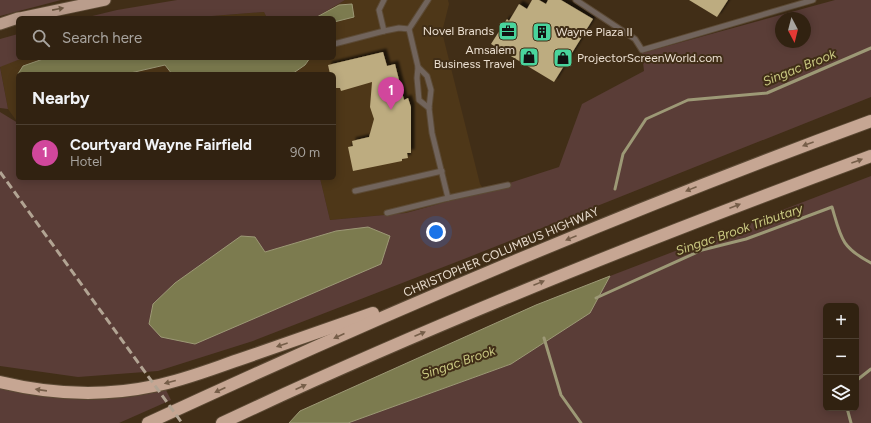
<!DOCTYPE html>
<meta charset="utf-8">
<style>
:root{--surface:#312211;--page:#3d2f1f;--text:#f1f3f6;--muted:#a8a49f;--line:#4c3f31;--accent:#ea580c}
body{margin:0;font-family:Figtree,sans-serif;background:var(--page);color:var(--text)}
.controls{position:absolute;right:12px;bottom:12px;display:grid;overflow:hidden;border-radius:6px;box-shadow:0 2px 10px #0003}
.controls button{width:36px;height:36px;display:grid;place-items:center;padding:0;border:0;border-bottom:1px solid var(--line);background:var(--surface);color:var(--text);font:20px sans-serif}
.compass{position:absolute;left:775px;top:12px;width:36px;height:36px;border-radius:50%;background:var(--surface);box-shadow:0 2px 10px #0003;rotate:173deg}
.you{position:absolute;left:436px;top:232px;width:14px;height:14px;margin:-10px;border:3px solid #fff;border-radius:50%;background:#1a73e8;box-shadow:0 0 0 6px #1a73e833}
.badge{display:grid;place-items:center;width:26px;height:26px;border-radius:50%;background:var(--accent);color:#fff;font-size:13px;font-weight:700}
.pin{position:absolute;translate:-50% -33px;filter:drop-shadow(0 1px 2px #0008)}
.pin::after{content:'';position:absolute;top:21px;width:14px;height:12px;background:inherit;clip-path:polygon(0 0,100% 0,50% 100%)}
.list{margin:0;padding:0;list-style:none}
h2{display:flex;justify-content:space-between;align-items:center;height:52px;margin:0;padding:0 16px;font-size:17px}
h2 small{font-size:13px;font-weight:400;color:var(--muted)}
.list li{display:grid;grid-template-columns:26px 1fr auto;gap:12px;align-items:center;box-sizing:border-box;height:56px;padding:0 16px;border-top:1px solid var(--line)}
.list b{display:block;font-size:15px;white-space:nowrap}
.list p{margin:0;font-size:13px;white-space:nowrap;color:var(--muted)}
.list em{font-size:13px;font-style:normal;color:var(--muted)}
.icon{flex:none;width:22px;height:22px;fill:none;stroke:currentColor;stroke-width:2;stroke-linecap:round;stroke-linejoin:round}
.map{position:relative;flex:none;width:871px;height:423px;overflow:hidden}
.search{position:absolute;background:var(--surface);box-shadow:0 2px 10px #0003;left:16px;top:16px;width:320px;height:44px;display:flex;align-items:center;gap:10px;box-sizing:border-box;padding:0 14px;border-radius:6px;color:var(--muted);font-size:15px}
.panel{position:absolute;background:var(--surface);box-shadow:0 2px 10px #0003;left:16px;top:72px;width:320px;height:108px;border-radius:6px}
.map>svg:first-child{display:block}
</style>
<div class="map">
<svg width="871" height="423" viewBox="0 0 871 423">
<defs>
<filter id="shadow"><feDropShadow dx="3.5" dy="-3.5" stdDeviation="1" flood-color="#0009"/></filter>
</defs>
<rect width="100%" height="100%" fill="#412e17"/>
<g fill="#4e3718">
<polygon points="345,0 448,0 449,4 442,32 480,184 485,191 406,213 330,220 320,178 334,178 334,74 18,74 18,123 8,109 0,66 23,58 334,58 334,18 315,18"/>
<polygon points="264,12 267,18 187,18"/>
</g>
<g fill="#5a3d37" fill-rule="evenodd">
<polygon points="0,0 61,0 0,16"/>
<polygon points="177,0 345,0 315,18 267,18 264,12 187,18 84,18 117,10"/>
<path d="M835 0H871V97L464 259 253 341 158 371 78 377 0 366V112L18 123V178H320L330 220 406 213 485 191 559 167 582 104 644 71 642 53ZM781 18H805V42H781ZM336 231 380 265 175 283 255 237 265 252Z"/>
<polygon points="18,34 18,58 23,58 0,67 8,109 0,108 0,39"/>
<path d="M871 176V423H348L511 364 589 313 610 276ZM826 306H856V408H826Z"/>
<path d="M0 388C39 397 78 402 118 398 134 397 150 393 166 390L171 400 119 423H0Z"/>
</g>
<g fill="#7c7b4f" stroke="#9d9976">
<polygon points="352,4 354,17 334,22 334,18 315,18 339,5"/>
<polygon points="46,58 310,58 305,65 292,74 172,74 165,65 126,74 18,74 23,66"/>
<polygon points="368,227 390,236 381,264 195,344 161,337 149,324 153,304 175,283 241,236 255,237 265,252 336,231"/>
<polygon points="610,276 590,313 511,364 348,423 289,423 300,411 536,305"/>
</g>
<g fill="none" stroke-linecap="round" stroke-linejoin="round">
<g stroke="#9d9976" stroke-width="3">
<polyline points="615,189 623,154 646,119 688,100 767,93 871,48"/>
<path d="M596 298 702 250 746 239 832 207C841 238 841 247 871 263"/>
<polyline points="544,338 561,395 581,423"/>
<polyline points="856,383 857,380 871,369"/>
<polyline points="847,408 851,423"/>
</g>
</g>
<g fill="#bdac80" filter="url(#shadow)">
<polygon points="532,0 539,0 546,4 548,0 561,0 593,19 554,82 491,44 507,19 509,21 519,4 527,9"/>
<polygon points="689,0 728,0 717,17"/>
<polygon points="383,52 387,66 395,64 404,100 408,98 411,107 411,153 407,153 408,158 402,159 402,161 353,171 348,147 353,146 352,141 369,137 374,119 370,107 372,82 341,91 340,88 336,88 334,74 330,74 328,65"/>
</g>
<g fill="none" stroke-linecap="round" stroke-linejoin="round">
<g stroke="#5c4a35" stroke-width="7">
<g id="service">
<polyline points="428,0 409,29 418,67 427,76 431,90 429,108 432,133 448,198 508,185"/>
<polyline points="576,0 635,39 642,50 813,0"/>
<polyline points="384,31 399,28 409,29"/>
<polyline points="334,44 384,31 379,10 384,0"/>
<polyline points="418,67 417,78 419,100 429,108"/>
<polyline points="355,191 442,171"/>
<polyline points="387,213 448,198"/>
</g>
</g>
<g stroke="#5c4a35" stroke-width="13">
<g id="trunk">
<polyline points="20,18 105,0"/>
<polyline points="0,24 18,18"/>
</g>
</g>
<g stroke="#5c4a35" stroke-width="14">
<g id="motorway">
<path d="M0 382C50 394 103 397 154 386 185 380 214 368 244 358 287 343 330 328 373 313"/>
<path d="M148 423C385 313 625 211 871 121"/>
<path d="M222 423C434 323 651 237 871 156"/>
</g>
</g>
<use href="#service" stroke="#71645c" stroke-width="5"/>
<use href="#trunk" stroke="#ba9d8c" stroke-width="11"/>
<use href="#motorway" stroke="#c6a693" stroke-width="12"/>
<polyline stroke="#b2a493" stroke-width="3" stroke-dasharray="8 4" stroke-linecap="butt" points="0,172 182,423"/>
</g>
<defs><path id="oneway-solid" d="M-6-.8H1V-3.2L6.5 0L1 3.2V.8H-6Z"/></defs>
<use fill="#6b5540" href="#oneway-solid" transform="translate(58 9) rotate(-11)"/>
<g fill="#765e49">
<use href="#oneway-solid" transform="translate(808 144) rotate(160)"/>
<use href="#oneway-solid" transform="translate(857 161) rotate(-20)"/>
<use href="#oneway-solid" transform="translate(691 189) rotate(158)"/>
<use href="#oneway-solid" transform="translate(735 206) rotate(-21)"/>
<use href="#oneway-solid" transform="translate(571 238) rotate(158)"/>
<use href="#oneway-solid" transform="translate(539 283) rotate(-22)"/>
<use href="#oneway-solid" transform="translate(420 334) rotate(-23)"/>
<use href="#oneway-solid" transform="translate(339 336) rotate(156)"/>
<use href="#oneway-solid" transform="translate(282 345) rotate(161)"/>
<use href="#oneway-solid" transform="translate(170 382) rotate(165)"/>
<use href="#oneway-solid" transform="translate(301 387) rotate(-24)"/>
<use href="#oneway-solid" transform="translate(41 390) rotate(-172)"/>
<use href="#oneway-solid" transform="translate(220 390) rotate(155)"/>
</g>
<defs>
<g id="office-square" transform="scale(1)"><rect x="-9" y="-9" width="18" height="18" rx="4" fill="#49d49c" stroke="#412e17"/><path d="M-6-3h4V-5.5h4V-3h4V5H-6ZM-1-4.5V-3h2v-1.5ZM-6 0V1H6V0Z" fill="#111"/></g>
<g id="building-square" transform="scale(1)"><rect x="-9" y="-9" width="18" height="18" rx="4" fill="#49d49c" stroke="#412e17"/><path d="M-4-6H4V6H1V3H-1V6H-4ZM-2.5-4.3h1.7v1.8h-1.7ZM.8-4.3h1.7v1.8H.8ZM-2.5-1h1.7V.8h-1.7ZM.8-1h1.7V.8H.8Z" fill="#111"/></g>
<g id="shop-square" transform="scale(1)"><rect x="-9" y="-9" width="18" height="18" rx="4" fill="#49d49c" stroke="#412e17"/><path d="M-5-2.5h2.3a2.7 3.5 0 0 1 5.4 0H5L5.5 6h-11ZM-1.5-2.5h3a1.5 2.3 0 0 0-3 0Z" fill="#111"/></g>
</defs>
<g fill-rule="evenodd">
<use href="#office-square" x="508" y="31"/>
<use href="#building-square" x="542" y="32"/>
<use href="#shop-square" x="529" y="57"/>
<use href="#shop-square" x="563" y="58"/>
</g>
<g text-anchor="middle" stroke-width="4" stroke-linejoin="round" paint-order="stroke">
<g font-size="12" fill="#eaded0" stroke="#412e17" text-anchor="end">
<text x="494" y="35">Novel Brands</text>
<text x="556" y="36" text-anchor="start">Wayne Plaza II</text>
<text x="515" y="54">Amsalem<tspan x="515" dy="14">Business Travel</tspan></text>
<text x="577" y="62" text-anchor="start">ProjectorScreenWorld.com</text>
</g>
<g font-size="12" fill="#eaded0" stroke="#412e17">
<text transform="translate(501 252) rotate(-23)" y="4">CHRISTOPHER COLUMBUS HIGHWAY</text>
</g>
<g font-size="13" font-style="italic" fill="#c9c881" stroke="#412e17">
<text transform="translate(799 67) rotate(-22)" y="5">Singac Brook</text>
<text transform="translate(739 229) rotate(-19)" y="5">Singac Brook Tributary</text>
<text transform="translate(458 362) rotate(-19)" y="5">Singac Brook</text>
</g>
</g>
</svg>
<div class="controls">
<button>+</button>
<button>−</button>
<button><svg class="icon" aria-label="layers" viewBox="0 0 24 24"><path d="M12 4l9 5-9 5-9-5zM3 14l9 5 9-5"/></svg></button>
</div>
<svg class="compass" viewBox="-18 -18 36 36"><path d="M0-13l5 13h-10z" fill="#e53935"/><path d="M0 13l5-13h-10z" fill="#a8a49f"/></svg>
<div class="you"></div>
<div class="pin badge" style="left:391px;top:110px;background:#d1479c">1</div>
<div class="search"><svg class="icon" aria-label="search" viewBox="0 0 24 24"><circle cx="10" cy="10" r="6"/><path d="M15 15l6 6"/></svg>Search here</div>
<section class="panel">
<h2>Nearby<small></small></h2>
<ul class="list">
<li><span class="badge" style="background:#d1479c">1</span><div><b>Courtyard Wayne Fairfield</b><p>Hotel</p></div><em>90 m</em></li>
</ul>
</section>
</div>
